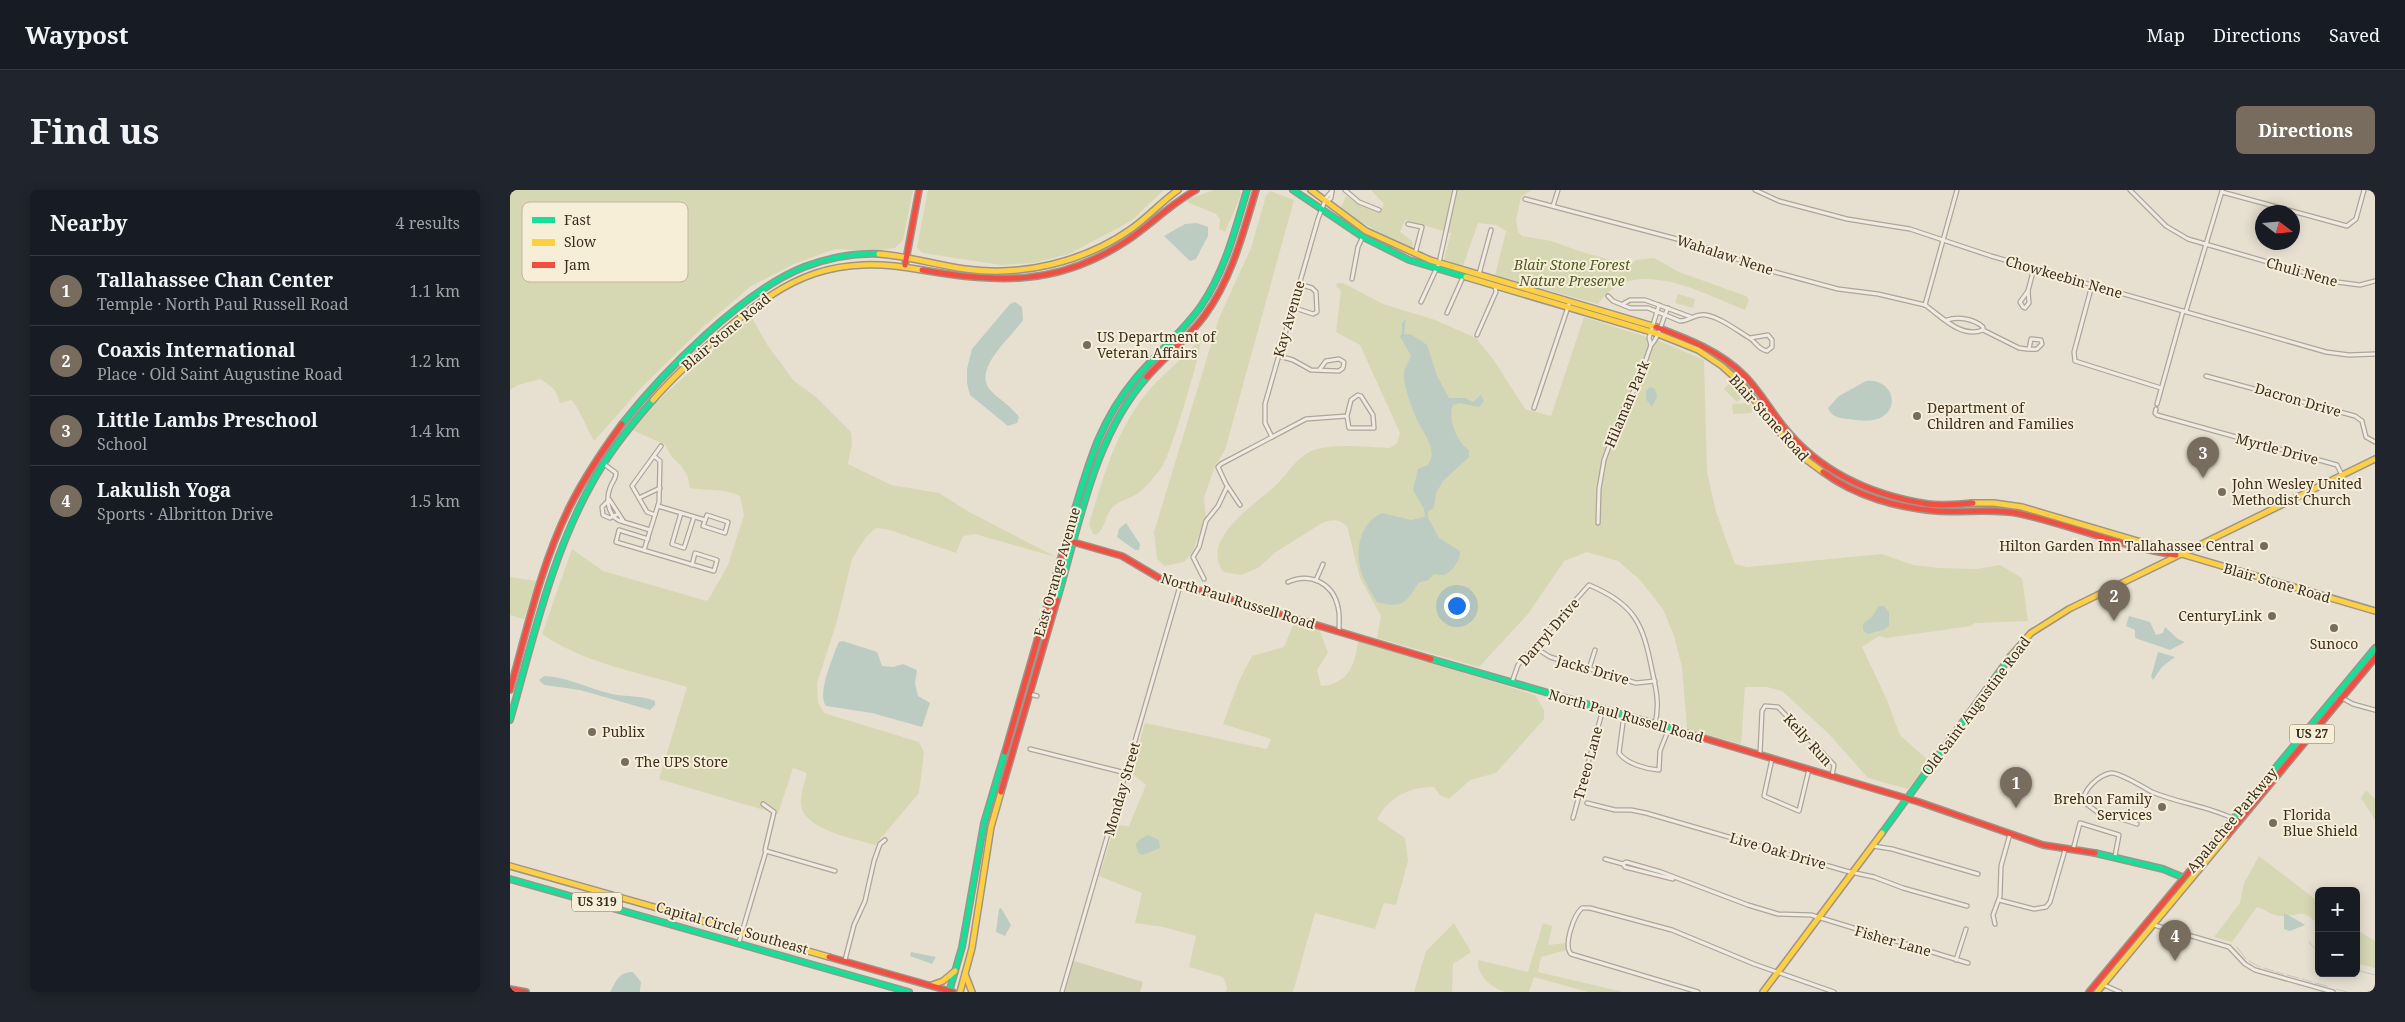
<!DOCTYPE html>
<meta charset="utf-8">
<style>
:root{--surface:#171b24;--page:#20242c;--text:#f1f3f6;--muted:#9ea1a6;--line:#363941;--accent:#786c5e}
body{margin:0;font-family:"Noto Serif",serif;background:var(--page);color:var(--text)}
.controls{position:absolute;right:15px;bottom:15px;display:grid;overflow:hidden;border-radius:8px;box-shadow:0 2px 12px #0003}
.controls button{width:45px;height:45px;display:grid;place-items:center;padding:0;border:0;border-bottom:1px solid var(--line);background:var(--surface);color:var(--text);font:25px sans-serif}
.compass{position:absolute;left:1745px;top:15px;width:45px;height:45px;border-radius:50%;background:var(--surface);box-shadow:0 2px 12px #0003;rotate:106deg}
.you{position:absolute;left:946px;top:415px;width:18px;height:18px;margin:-12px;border:4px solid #fff;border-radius:50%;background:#1a73e8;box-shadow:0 0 0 8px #1a73e833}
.badge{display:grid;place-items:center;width:32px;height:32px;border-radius:50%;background:var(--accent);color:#fff;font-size:16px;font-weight:700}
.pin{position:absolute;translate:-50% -41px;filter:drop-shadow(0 1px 2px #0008)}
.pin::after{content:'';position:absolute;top:26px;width:18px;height:15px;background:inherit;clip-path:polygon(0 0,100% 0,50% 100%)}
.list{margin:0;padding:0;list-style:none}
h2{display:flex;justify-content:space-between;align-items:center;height:65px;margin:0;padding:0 20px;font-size:21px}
h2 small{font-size:16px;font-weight:400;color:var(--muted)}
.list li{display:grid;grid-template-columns:32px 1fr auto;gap:15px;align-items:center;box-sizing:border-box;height:70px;padding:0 20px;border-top:1px solid var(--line)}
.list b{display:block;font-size:19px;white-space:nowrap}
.list p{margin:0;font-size:16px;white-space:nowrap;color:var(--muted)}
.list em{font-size:16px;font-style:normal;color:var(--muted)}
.map{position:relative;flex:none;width:1865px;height:802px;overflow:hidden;border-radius:8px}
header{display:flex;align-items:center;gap:30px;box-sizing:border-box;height:70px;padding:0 25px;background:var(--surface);border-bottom:1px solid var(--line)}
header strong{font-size:24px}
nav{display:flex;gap:28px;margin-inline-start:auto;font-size:18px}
.intro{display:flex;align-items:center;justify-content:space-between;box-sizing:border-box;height:120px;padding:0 30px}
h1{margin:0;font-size:35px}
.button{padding:12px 22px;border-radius:8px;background:var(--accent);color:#fff;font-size:18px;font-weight:700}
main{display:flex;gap:30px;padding:0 30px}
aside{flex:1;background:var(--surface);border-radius:8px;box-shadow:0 2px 12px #0003}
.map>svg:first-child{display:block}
</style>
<header>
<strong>Waypost</strong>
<nav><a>Map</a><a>Directions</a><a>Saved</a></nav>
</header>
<div class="intro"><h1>Find us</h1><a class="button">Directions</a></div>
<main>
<aside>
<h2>Nearby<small>4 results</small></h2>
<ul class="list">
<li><span class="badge">1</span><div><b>Tallahassee Chan Center</b><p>Temple · North Paul Russell Road</p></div><em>1.1 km</em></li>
<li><span class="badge">2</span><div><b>Coaxis International</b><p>Place · Old Saint Augustine Road</p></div><em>1.2 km</em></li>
<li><span class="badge">3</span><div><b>Little Lambs Preschool</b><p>School</p></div><em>1.4 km</em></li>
<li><span class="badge">4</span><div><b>Lakulish Yoga</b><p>Sports · Albritton Drive</p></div><em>1.5 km</em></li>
</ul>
</aside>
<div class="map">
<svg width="1865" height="802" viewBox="0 0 1865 802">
<rect width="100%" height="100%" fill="#e7e0d1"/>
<g fill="#d6d7b3">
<path d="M0 0H403L393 50 385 58 360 61 326 59 286 73 241 96 193 137 133 196 84 251C76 237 72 224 62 210L50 213 45 200 31 189 8 195 0 200Z"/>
<polygon points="418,0 654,0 621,31 559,64 523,73 491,75 413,63 407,58"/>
<polygon points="704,0 730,0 731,5 715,42 709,39 710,29 706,24 677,12 678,9"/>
<path d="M861 0H1021L1011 7 1006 29 1008 42 1012 46 1041 51 1075 63 1120 75 1126 70 1144 68 1169 82 1236 106 1239 110 1235 120C1192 103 1122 63 1088 114L990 87 985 85 996 42 999 43 986 35 968 33 953 76 934 70 941 43 895 30 890 42 902 51 903 58 900 60 830 20 836 6 847 14 869 23 874 14Z"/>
<polygon points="760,1 784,10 715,260 705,276 694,308 696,327 682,363 674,372 655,376 647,369 644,342 709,128 741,58 756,6"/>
<path d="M827 93H833L873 114 925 130 966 148 983 169 1015 219 1041 226 1074 127 1152 152 1194 170 1197 282 1206 322 1225 374 1237 377 1372 364 1403 375 1430 378 1467 379 1490 375 1512 388 1518 431 1465 433 1461 436 1376 448 1369 446 1352 457 1377 510 1390 545 1420 572 1398 599 1358 588 1318 543 1272 501 1257 497H1235L1231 554 1177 539 1172 477 1164 446 1153 419 1130 390 1108 371 1077 362 1054 371 1018 424 969 477 867 448 871 426 850 388 837 336C829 329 822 329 812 333L766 362 748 378 731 385 713 382C690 348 745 315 765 296 778 284 787 266 804 260 827 253 856 257 880 258L887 253 890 243 850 155 826 142 831 101 826 96Z"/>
<polygon points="1168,104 1185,109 1183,118 1165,113"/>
<path d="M241 126 258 156 284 191 306 207 341 242 342 254 338 274 381 295 429 303 461 323 546 367 465 344 453 346 446 363 380 340 366 338 356 347 342 369 327 431 307 493 308 513 314 523 409 552 414 562 409 603 365 655C345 649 292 639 291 614 290 604 295 592 297 583L283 578 268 624 149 589 177 497C131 483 71 472 32 444L62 359 93 381 197 411 200 407 218 375 234 325 230 306C213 298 199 301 180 298 177 271 160 273 156 255L122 240 154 205Z"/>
<path d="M691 147C693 158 660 266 653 275 647 284 637 297 627 304 619 309 608 311 601 319 595 327 595 339 586 345L583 344 579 334C593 288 605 244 635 205 652 184 675 168 691 147Z"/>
<polygon points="1221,191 1234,205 1227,212 1214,199"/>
<polygon points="1241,213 1242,223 1223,224 1222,214"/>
<polygon points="0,387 26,391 14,429 0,425"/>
<path d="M784 433 809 439 818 463 807 480 811 496C839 494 846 473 848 450L952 480V482L1025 505 1034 520V529L986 583 960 590 939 609 930 605 924 597C899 597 879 607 867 629L895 648 898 671 886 715 874 713 865 739 805 723 783 802H716L717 798 713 787 679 777 686 746 653 737 625 733 632 703 589 686 605 635 619 636 636 595 621 583 635 533 757 559 761 549 713 534 729 491 742 466 774 457Z"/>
<polygon points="1856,600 1865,609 1865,630 1851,608"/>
<path d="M1749 666 1809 712V736C1791 715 1790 728 1769 726 1762 725 1754 719 1747 717L1722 752 1704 747 1730 713 1734 693Z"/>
<polygon points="944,733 961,762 943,774 942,802 904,802 916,761"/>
<path d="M1033 733 1042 736 1038 755 1056 753 1057 760 1031 767 1028 782 1113 802H1078L1024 787 1019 802C1012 802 1001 802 995 802 981 798 966 784 968 770L1018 782Z"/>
<polygon points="1846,739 1865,751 1865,778 1846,773"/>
</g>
<polygon fill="#d1d1b3" points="564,771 633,792 630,802 555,802"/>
<g fill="#bcccc2">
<polygon points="687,33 698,37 698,46 686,69 680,71 654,46 675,34"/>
<path d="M505 112 512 117 513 130C501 148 461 180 481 201 490 210 502 217 509 227L507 233 498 236 460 205 457 193V179L462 159 500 114Z"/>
<path d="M896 129 894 144 902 145 917 155 927 186 939 208H955L963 212 971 205 974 211 969 217 950 213 943 215C937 228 947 253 959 260V267L933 291 926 303 924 318 918 321V328L929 348 950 361C951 369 941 385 932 385 929 385 926 384 924 384L918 390 908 393C896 413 893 419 867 412 862 403 854 392 851 381 845 359 850 333 872 323L901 330 915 327 914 319 903 300 908 279 918 275C928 261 915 245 908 232 903 221 893 195 894 184 894 177 899 172 901 166L890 146 892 144V133Z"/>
<path d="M1356 191C1381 188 1391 216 1372 227 1362 233 1348 230 1337 229 1329 228 1322 227 1318 218L1329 206Z"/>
<polygon points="1140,197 1145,199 1147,207 1142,217 1136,209 1136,201"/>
<polygon points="616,333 630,354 629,360 625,360 607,347 609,339"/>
<polygon points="1369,416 1374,416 1379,422 1379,436 1373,440 1357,444 1353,440 1353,434 1362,427"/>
<polygon points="1619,426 1640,432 1646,445 1653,443 1655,437 1668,449 1675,452 1660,460 1628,449 1625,447 1625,440 1616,436"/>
<path d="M333 451 367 462 372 476 383 477 393 474 407 480 405 493 408 506 420 513 412 537 362 523 316 516C307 504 322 470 327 456L329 452Z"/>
<polygon points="1648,462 1665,467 1652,477 1643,490 1641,487"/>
<path d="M34 486C58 487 79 499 102 504 116 507 131 505 145 511V515L140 520 70 500 34 495 29 490Z"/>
<polygon points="638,645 649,650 650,658 633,665 628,663 626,654 629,650"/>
<polygon points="491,718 501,735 495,746 486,742 489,719"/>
<polygon points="1774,723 1794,734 1795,735 1780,741 1774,739"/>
<polygon points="401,762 426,767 422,774 400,766"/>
<path d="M123 782 131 792 130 802H100C106 792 108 782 123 782Z"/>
</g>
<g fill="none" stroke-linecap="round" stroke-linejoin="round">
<g stroke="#bcccc2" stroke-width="1">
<polyline points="1799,752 1809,763"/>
<polyline points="1727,757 1736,769"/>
<polyline points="1739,771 1750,777"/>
<polyline points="1754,778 1764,781"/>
<polyline points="1846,780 1865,785"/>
<polyline points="1766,782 1774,784"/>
<polyline points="1777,785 1789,788"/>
<polyline points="1792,789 1802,792"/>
<polyline points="1805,793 1817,796"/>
<polyline points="1826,799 1837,802"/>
</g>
<g stroke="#ada599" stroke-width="5.5">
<g id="street">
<polyline points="835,0 849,12 869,20"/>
<polyline points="1245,0 1269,11 1337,29 1400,39 1481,66 1816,162 1839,165 1865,164"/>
<polyline points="1620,0 1656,36 1678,49 1827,92 1850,95 1865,91"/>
<polyline points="1712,2 1837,36 1846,29 1854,0"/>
<polyline points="1015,9 1186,54 1254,79 1328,99 1368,104 1415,115"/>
<polyline points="816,12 821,8 822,1"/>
<polyline points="1043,16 1048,0"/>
<polyline points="898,34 912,37 905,64"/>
<polyline points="969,84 981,40"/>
<polyline points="842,89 848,57 853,46"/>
<polyline points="1582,95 1564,162 1565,171 1651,198"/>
<polygon points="1518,101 1519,113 1515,118 1513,117 1510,112"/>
<polyline points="1518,101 1524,78"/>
<path d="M1098 106 1103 111 1120 118H1138L1170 131C1179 131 1186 123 1196 125 1211 128 1225 139 1238 147 1246 151 1247 159 1257 161L1262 157V150L1258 145 1240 148"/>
<polyline points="911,112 929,73 945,0"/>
<polyline points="1113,114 1120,110 1135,110 1181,127"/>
<polyline points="1415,115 1447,0"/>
<path d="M1415 115C1431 126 1451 149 1473 140"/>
<polyline points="782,117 803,124 807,122 806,102 802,98 789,94"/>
<polyline points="1676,121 1712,1"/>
<polyline points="937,123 953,87"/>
<path d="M1437 130C1448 126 1464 129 1473 137V140L1509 158C1515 159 1521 160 1527 159L1532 154 1531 150 1521 149 1519 159"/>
<polyline points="967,145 986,102 985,96"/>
<polyline points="1141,155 1139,148 1149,115"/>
<polyline points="769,166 783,170 801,180 829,181 833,178 834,172 829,169 816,171 810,179"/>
<polyline points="1696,186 1845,226 1852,231 1856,247 1865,252"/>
<polyline points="1647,214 1673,121"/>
<polyline points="1024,218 1060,111"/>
<polyline points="1646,219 1645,223 1647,225 1827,275 1832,285"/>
<polyline points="762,247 755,233 755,214 808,29 816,8 822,1"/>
<path d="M94 274 106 283C106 289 102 292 100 298 95 311 99 330 114 332L99 309"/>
<polyline points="129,308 150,298"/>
<polyline points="99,310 92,317 93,325 100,328 108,324"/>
<polyline points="730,315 716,294 708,277 711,274 796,229 837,226 839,238 864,238 863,225 851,206 848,205 841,210 837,226"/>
<polyline points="148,316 195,330"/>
<polyline points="171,323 162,354 174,358 184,327"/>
<polyline points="145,325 137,322 122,296 151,256"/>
<polygon points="197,325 218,332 215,343 193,336"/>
<polyline points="114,332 140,340"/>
<path d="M1088 333 1089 299 1094 270 1111 223 1127 195 1141 155C1150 147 1152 129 1158 118"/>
<polyline points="138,349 109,340 106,352 204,381 207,370 185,363 182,375"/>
<polyline points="134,360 149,312 150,271 144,266"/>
<polyline points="694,389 683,367 689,357 696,331 708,316 717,297"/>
<polyline points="806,390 813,374"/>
<path d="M778 392C800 382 823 393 828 417 830 425 829 433 829 441"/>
<polyline points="1024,457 1040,467 1126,493 1145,491"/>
<polyline points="1079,479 1085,460"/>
<path d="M1002 492 1008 475 1014 468 1079 395C1125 414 1133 434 1142 480 1146 499 1150 514 1145 534"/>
<polyline points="520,504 527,506"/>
<polyline points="1832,508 1843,514 1865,520"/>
<path d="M1114 525 1109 563C1117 574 1136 579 1149 580L1150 561 1159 538"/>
<polyline points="520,559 616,583"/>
<polyline points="1250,564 1252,521 1255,516 1268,517 1324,575 1322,586"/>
<polyline points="1262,569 1254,606 1289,621 1299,579"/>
<polyline points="1077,613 1105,620 1121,620 1136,623 1336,681 1364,687 1393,698 1457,716"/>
<polyline points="253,614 264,622 255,660"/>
<polyline points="1063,628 1093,519"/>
<path d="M1627 634 1602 626 1591 625 1574 612C1572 600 1589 585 1601 583 1609 582 1633 597 1642 602 1668 613 1697 616 1722 628"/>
<polyline points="1363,656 1382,659 1468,684"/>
<polyline points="1563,660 1570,633 1609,645 1605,666"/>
<polyline points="1095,669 1113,674 1115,677 1163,689"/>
<polyline points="1113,674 1116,672 1151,682 1238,715 1268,724 1301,725 1458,773"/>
<polyline points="1489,710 1524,719 1536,717 1540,712 1555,660"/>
<polyline points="1485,734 1483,725 1490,706 1491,676 1500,644"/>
<polyline points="1644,735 1719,757 1735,774 1745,780 1823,802"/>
<polyline points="229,752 256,661 325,681"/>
<polyline points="335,770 344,735 355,711 364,671 370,654 375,650"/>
<polyline points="1446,770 1456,739"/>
<polyline points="1594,795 1610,802"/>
<polyline points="552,802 670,396"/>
<path d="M1188 802 1061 764C1053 755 1064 725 1072 718H1080L1162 740 1244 774 1324 802"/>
</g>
</g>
<g stroke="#9c958a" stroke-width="8">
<g id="fast">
<polyline points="783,0 853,47 899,70 956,87"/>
<path d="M112 234C153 182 233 101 294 77 318 68 343 63 369 64"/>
<path d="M565 319C580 269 591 230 625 189 646 164 672 143 691 116 715 81 725 40 737 0"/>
<path d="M547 410C569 336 584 246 637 187"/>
<polyline points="921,469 1173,542"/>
<path d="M0 530C23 450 41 366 82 293 98 263 120 236 143 210"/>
<polyline points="1713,641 1865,458"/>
<polyline points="1372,643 1500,467"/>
<polyline points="1585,663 1653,679 1677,689"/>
<polyline points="0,689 399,802"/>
<polyline points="439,802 452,757 474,633 495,562"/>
</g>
</g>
<g stroke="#9c958a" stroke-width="8">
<g id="slow">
<polyline points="801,0 856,41 920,70 1146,137"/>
<path d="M369 64C398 66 426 75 455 79 512 87 574 72 621 39 638 27 651 12 668 0"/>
<polyline points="956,87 1148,144 1188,160 1212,176 1232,194 1271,244 1294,268 1313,282"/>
<path d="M143 210C165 185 189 163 214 141 280 85 324 64 412 80"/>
<polyline points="1463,313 1484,313 1512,317 1865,421"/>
<polyline points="1500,467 1521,443 1559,419 1865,269"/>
<polyline points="0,676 319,767"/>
<polyline points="455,784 462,802"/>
<polyline points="422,795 433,791 445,781"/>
<polyline points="450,802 462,758 481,637 491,602"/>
<polyline points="1253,802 1372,643"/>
<polyline points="1587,802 1717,646"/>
</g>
</g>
<g stroke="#9c958a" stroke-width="8">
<g id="jam">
<polyline points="395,75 409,0"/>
<path d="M412 80C489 93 547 96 615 52 640 36 660 14 686 0"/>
<path d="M1146 137C1178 149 1210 161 1235 186 1250 201 1260 220 1274 237 1310 282 1361 305 1418 314 1432 316 1448 314 1463 313"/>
<path d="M637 187C656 166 678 148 695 125 722 88 733 43 746 0"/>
<path d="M1313 282C1345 306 1388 318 1427 321 1455 323 1483 318 1511 324 1563 336 1613 357 1666 365"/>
<polyline points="556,350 612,366 651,389 921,469"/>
<path d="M0 500C17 439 31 375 59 318 74 288 92 261 112 234"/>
<polyline points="1173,542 1409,612 1533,655 1585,663"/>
<polyline points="495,562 565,319"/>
<polyline points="491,602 547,410"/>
<polyline points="1717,646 1865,468"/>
<polyline points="319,767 443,802"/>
<polyline points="0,799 16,802"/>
<polyline points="1579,802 1713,641"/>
</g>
</g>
<use href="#street" stroke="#efebe3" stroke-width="3"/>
<use href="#fast" stroke="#16e098" stroke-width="5"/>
<use href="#slow" stroke="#ffcf43" stroke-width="5"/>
<use href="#jam" stroke="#f24e42" stroke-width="5"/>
</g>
<g fill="#786c5e" stroke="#f7eed8" stroke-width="2">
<circle cx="577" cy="155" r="5"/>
<circle cx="1407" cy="226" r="5"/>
<circle cx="1712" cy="302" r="5"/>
<circle cx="1754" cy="356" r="5"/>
<circle cx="1762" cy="426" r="5"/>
<circle cx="1824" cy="438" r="5"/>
<circle cx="82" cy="542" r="5"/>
<circle cx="115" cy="572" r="5"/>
<circle cx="1652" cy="617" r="5"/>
<circle cx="1763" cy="633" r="5"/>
</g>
<g text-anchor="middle" stroke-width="4" stroke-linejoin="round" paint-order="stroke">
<g fill="#f7eed8" stroke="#756857" stroke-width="1">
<rect x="1779.5" y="534.5" width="45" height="19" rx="4"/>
<rect x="62" y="702.5" width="50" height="19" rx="4"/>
</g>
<g font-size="12" font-weight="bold" fill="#3d2e20">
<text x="1802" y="548">US 27</text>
<text x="87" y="716">US 319</text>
</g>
<g font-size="14" fill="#3d2e20" stroke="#f7eed8">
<text transform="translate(1215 65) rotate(18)" y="5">Wahalaw Nene</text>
<text transform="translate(1792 82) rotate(16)" y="5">Chuli Nene</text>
<text transform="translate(1554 87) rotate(16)" y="5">Chowkeebin Nene</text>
<text transform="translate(779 129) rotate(-74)" y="5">Kay Avenue</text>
<text transform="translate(216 142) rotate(-40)" y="5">Blair Stone Road</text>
<text transform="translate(1788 210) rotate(16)" y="5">Dacron Drive</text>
<text transform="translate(1117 214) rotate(-67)" y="5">Hilaman Park</text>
<text transform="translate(1259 228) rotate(48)" y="5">Blair Stone Road</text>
<text transform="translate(1767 259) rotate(15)" y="5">Myrtle Drive</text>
<text transform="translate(547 382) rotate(-74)" y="5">East Orange Avenue</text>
<text transform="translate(1767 393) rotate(16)" y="5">Blair Stone Road</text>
<text transform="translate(728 411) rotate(17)" y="5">North Paul Russell Road</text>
<text transform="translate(1039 442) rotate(-49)" y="5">Darryl Drive</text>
<text transform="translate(1083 480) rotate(16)" y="5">Jacks Drive</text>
<text transform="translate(1466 516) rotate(-53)" y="5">Old Saint Augustine Road</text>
<text transform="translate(1116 526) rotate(16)" y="5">North Paul Russell Road</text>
<text transform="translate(1298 550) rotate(48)" y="5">Keily Run</text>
<text transform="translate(1078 573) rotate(-75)" y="5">Treeo Lane</text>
<text transform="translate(612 599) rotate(-74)" y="5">Monday Street</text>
<text transform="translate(1722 630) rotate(-50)" y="5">Apalachee Parkway</text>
<text transform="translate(1268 661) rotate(16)" y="5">Live Oak Drive</text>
<text transform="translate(222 738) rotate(16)" y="5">Capital Circle Southeast</text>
<text transform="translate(1383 751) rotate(16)" y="5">Fisher Lane</text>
</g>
<g font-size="14" font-style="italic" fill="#4d5a26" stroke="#f7eed8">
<text x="1062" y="80">Blair Stone Forest<tspan x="1062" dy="16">Nature Preserve</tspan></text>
</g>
<g font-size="14" fill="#3d2e20" stroke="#f7eed8" text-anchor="start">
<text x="587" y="152">US Department of<tspan x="587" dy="16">Veteran Affairs</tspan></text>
<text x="1417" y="223">Department of<tspan x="1417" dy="16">Children and Families</tspan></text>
<text x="1722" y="299">John Wesley United<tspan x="1722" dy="16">Methodist Church</tspan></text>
<text x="1744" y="361" text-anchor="end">Hilton Garden Inn Tallahassee Central</text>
<text x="1752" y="431" text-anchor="end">CenturyLink</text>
<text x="1824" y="459" text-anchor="middle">Sunoco</text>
<text x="92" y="547">Publix</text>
<text x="125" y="577">The UPS Store</text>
<text x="1642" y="614" text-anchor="end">Brehon Family<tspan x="1642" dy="16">Services</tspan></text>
<text x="1773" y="630">Florida<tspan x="1773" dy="16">Blue Shield</tspan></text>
</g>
</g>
<rect x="12" y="12" width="166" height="80" rx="8" fill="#f7eed8" stroke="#bfb4a1" stroke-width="1"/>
<rect x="22" y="27" width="23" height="6" fill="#16e098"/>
<rect x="22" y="49" width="23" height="7" fill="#ffcf43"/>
<rect x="22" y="72" width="23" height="6" fill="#f24e42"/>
<g font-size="14" fill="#3d2e20">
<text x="54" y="35">Fast</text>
<text x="54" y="57">Slow</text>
<text x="54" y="80">Jam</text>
</g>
</svg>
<div class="controls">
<button>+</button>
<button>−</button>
</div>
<svg class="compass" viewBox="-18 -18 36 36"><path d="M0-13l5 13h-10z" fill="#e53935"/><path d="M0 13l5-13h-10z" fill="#9ea1a6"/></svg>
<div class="you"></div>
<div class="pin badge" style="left:1506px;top:618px">1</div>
<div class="pin badge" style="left:1604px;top:431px">2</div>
<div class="pin badge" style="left:1693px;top:288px">3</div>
<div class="pin badge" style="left:1665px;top:771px">4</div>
</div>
</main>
